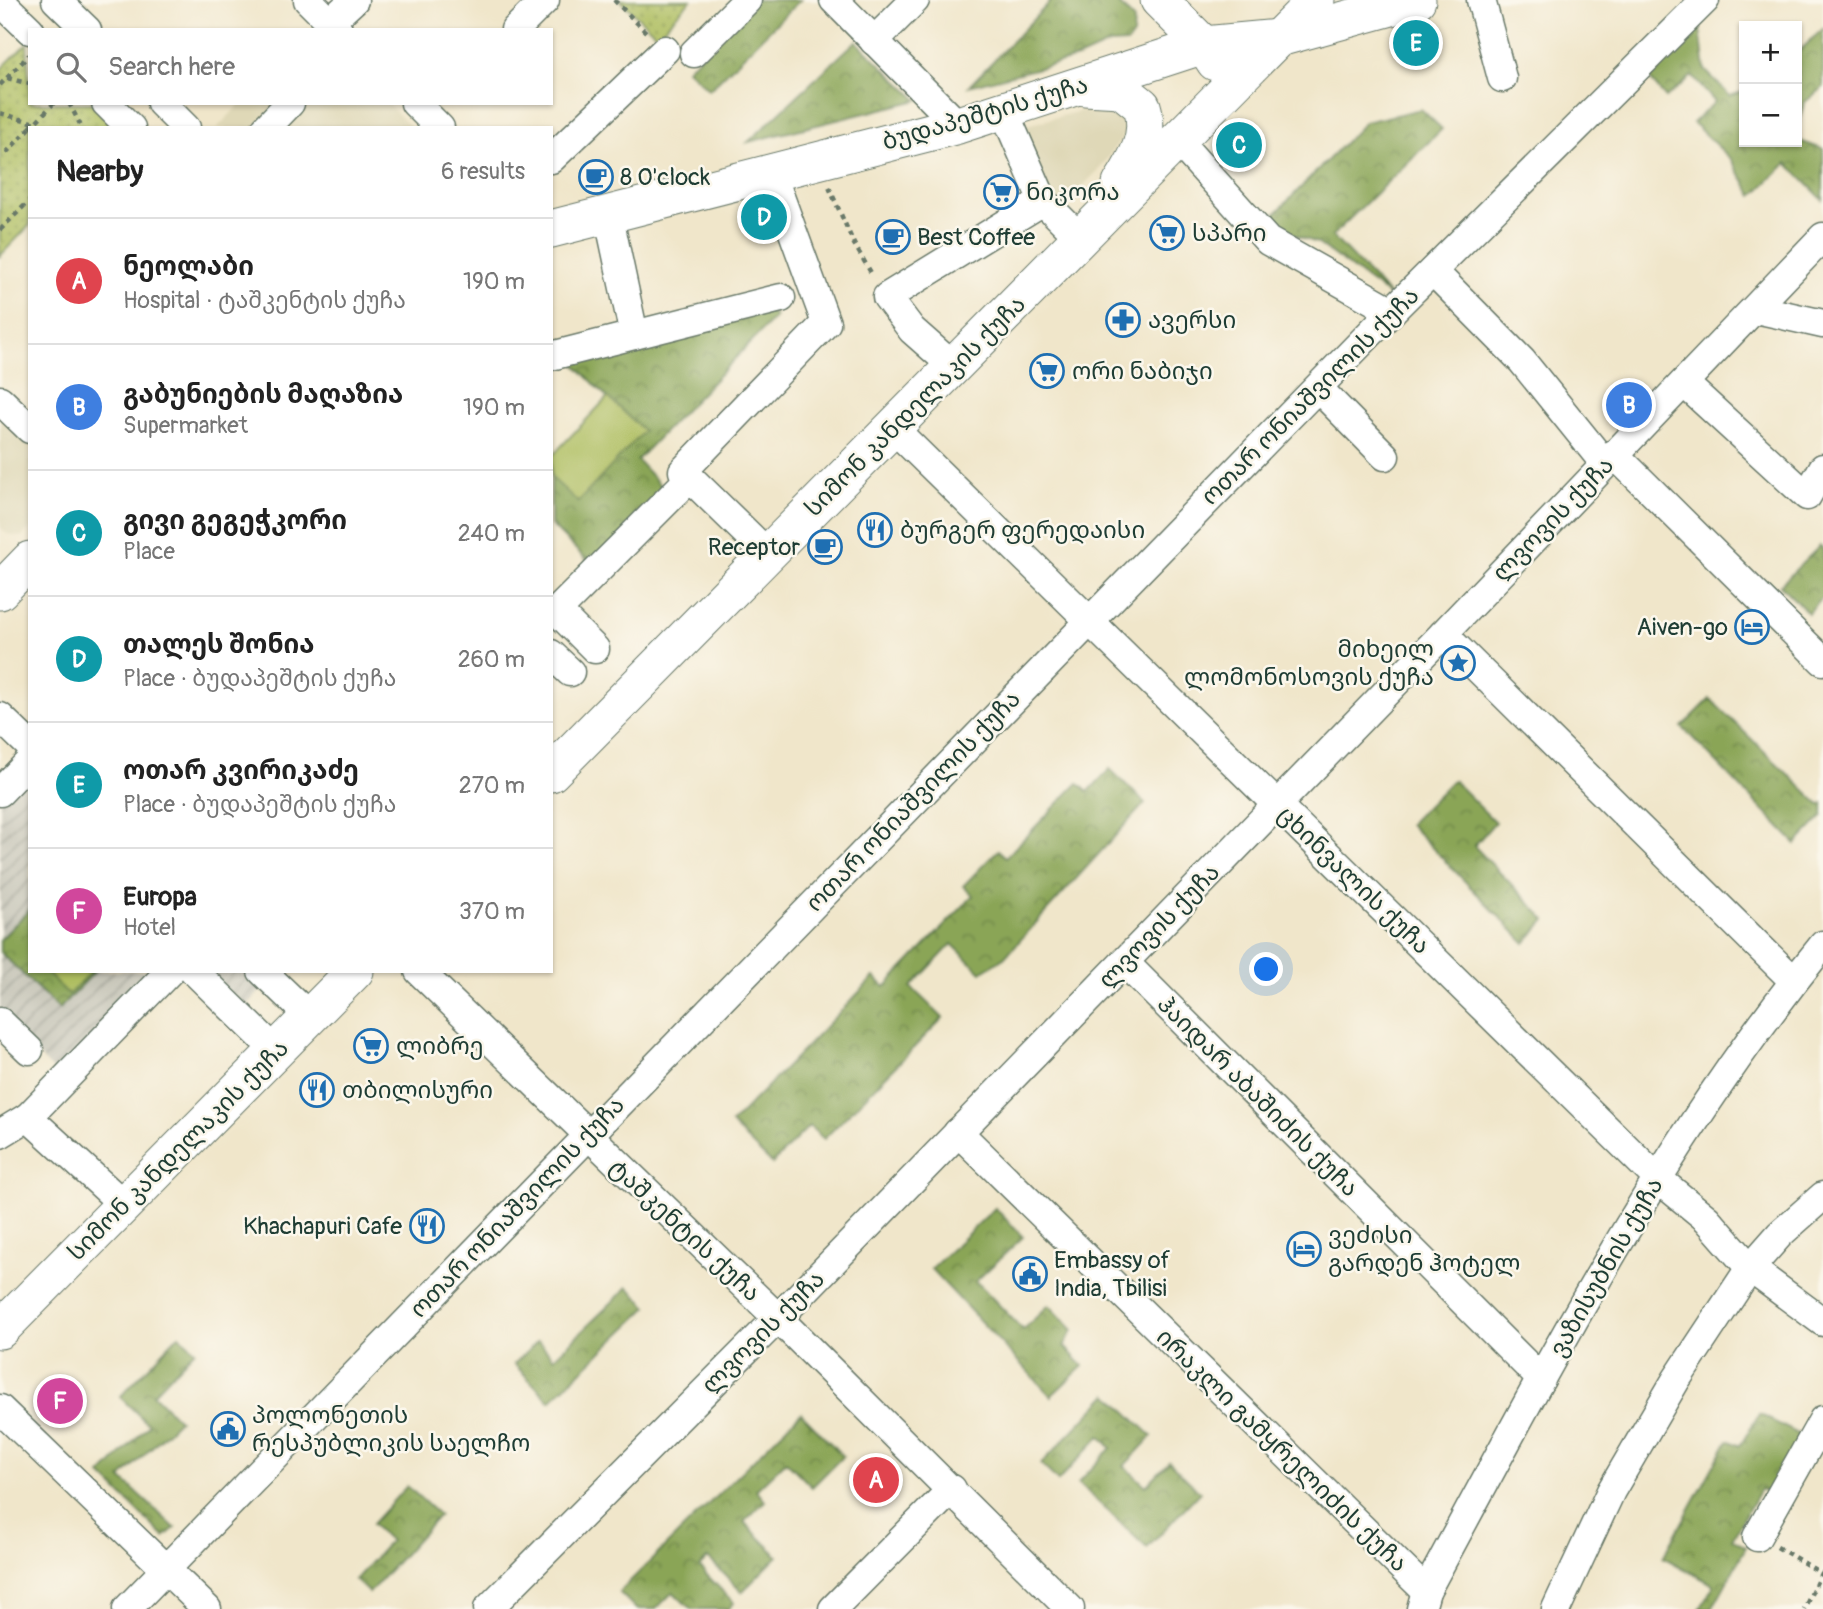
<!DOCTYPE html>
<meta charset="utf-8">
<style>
:root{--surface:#fff;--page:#f6f6f6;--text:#222;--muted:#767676;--line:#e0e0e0;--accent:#1f6fb2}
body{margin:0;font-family:Pangolin,"Noto Sans Georgian",sans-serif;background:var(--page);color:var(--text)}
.controls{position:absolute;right:21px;top:21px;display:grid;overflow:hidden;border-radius:0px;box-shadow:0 2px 5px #0004}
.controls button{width:63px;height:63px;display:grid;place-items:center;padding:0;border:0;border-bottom:2px solid var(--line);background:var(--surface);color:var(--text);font:35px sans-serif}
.you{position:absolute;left:1267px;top:970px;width:24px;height:24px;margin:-18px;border:5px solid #fff;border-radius:50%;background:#1a73e8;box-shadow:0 0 0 10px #1a73e833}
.badge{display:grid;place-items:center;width:46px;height:46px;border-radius:50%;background:var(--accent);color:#fff;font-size:23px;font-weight:700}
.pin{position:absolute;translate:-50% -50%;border:4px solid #fff;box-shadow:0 2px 7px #0006}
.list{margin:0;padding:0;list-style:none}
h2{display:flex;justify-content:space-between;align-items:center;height:91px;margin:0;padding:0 28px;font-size:30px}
h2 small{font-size:23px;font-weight:400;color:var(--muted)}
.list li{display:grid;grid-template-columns:46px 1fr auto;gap:21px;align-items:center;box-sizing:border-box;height:126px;padding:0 28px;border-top:2px solid var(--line)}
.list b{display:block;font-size:26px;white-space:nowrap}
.list p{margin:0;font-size:23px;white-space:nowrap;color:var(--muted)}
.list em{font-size:23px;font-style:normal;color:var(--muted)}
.icon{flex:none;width:38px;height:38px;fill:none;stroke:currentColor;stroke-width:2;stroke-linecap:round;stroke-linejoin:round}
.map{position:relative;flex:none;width:1823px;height:1609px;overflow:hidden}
.search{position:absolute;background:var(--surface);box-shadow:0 2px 5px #0004;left:28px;top:28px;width:525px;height:77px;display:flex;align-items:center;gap:18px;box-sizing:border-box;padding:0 24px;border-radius:0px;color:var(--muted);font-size:26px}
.panel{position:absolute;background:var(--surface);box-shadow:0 2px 5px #0004;left:28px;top:126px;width:525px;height:847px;border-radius:0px}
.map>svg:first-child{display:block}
</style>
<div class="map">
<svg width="1823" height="1609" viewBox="0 0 1823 1609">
<defs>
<pattern id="industrial-furrows" width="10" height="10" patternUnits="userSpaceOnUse" patternTransform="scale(1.75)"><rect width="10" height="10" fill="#c6c5b8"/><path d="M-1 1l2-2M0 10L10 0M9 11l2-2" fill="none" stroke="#a0a196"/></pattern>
<pattern id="grass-dots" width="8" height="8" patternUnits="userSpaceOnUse" patternTransform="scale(1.75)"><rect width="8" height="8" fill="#aebe61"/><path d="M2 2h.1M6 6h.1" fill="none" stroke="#8d9c51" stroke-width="1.8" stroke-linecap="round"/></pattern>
<pattern id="forest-crowns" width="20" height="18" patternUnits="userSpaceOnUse" patternTransform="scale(1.75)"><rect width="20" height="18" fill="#8aa557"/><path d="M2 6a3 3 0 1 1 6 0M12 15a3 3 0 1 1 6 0" fill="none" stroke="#708849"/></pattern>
</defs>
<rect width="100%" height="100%" fill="#fbf7ec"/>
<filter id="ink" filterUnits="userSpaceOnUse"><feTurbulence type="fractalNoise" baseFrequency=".0143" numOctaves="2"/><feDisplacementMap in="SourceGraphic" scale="14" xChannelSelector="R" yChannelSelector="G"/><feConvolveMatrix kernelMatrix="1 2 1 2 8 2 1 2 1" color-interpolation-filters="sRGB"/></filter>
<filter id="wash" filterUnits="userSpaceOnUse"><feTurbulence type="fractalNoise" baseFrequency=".00686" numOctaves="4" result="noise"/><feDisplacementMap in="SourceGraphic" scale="28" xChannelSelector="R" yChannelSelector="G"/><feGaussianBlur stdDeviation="1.57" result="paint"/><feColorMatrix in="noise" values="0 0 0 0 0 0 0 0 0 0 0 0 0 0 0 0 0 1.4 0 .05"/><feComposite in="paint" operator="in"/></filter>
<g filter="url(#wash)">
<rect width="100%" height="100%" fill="#f0e6ca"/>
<g fill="#dfd8b7">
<polygon points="1122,100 1134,120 1102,166 1051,220 1008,130"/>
<polygon points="241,103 387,103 412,128 217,128"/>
<polygon points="0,397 30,426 30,528 21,537 7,534 0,527"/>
</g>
<g fill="url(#industrial-furrows)">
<polygon points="30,767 30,971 158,971 58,1074 0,1018 0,797"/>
<polygon points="203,971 256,971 268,983 243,1010"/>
</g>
<g fill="url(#grass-dots)" stroke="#667e4a" stroke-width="2">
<polygon points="620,0 691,0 657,35"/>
<polygon points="27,43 30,103 92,103 118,128 30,128 30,225 0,256 0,70"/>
</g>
<g fill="url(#forest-crowns)" stroke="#547146" stroke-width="2">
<polygon points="756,0 800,0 709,90 687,69"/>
<polygon points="1052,0 1115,0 1134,19 1133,35 1127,43 1109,44 1078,58 969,86"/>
<polygon points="1699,20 1705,70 1730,96 1744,91 1744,142 1797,140 1823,149 1823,200 1787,163 1753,196 1731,159 1693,123 1715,102 1692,76 1666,98 1647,76"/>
<polygon points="1823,29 1823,87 1804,103 1797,129 1797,53"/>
<polygon points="856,41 918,100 748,142"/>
<polygon points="1421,109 1442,129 1332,236 1390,296 1317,243 1295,235 1272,217 1365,122"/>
<polygon points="768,309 776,316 637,460 666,491 594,567 551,525 551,458 608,398 573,362"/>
<polygon points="1820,546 1823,549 1823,597 1808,613 1780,585"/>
<polygon points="1710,699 1820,805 1823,803 1823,816 1796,844 1682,727"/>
<polygon points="1110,769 1145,803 1004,958 981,972 952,944 911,987 943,1018 824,1139 809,1126 772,1164 731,1124 874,977 885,987 973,896 963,886 998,850 1006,857 1078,783 1088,792"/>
<polygon points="1453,780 1495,822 1474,846 1546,920 1525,943 1409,824"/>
<polygon points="30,909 30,971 95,971 59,1009 0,952 0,940"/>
<polygon points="995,1208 1023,1237 976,1281 1023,1330 1049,1305 1073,1330 1064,1346 1083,1366 1051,1396 931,1269"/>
<polygon points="628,1287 648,1307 550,1401 514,1364 538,1341 554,1358"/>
<polygon points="179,1335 195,1350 153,1394 179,1420 121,1478 175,1528 164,1537 101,1475 149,1425 120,1397"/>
<polygon points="1108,1394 1152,1436 1124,1466 1146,1486 1169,1462 1200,1492 1147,1548 1078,1483 1111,1448 1100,1436 1058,1481 1041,1464"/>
<polygon points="801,1413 843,1456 812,1487 786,1461 756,1490 765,1501 744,1522 778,1556 742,1592 708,1558 699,1567 734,1603 728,1609 691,1609 673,1592 656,1609 636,1609 619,1592"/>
<polygon points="1759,1414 1808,1439 1777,1496 1760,1489 1732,1539 1746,1547 1712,1609 1700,1609 1714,1585 1663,1557 1728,1440 1740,1446"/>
<polygon points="407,1486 439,1515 369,1593 355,1580 390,1541 372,1524"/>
</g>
<g fill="#aebe61" stroke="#667e4a" stroke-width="2">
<polygon points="608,397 644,431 578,502 551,477 551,457"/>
<polygon points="45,971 92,971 68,995"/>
</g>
</g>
<g filter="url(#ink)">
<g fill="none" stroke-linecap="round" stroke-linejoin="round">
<g stroke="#687868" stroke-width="31">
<g id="minor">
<polyline points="56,0 87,30"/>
<polyline points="308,0 338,30"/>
<polyline points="834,0 958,125"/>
<polyline points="1481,0 1502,78"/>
<polyline points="0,1 30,30"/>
<polyline points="330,22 354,0"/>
<polyline points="515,30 545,0"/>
<polyline points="874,41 915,0"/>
<polyline points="694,53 747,0"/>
<polyline points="106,103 131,128"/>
<polyline points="161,103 186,128"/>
<polyline points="415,103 440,128"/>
<polyline points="1004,111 1043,201"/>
<polyline points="266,128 290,103"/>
<polyline points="1179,142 1268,241 1392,311"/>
<polyline points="551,159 665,50"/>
<polyline points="608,213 634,335"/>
<polyline points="1433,271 1522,361 1605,464"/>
<polyline points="1756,309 1823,324"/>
<polyline points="551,356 781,298"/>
<polyline points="954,367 912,330 887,297 1043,201 1081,239"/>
<polyline points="1684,383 1807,496 1823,468"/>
<polyline points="1318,388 1385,456"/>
<polyline points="0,400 30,429"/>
<polyline points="893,428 1657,1178 1707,1219 1750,1268 1823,1322"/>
<polyline points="1614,454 1823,661"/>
<polyline points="768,554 683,471 826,323 771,172"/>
<polyline points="1443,634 1794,981"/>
<polyline points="595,649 557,611 690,478"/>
<polyline points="551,654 570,672"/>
<polyline points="0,717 30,746"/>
<polyline points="0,792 30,761"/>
<polyline points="1124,962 1541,1379"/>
<polyline points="194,971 276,1051"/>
<polyline points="262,971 310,1017"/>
<polyline points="419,971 787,1327 1070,1609"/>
<polyline points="0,1022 29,1050"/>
<polyline points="28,1117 170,971"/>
<polyline points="958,1132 1426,1591"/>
<polyline points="0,1134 28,1117 124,1205"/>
<polyline points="0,1409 207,1609"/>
<polyline points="1757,1537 1823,1420"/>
<polyline points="127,1609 1392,311 1705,0"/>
<polyline points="488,1609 778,1318 1443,634 1823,237"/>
<polyline points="833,1609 952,1489"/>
<path d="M1421 1609 1426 1591C1546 1369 1663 1141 1823 945"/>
<polyline points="1556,1609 1611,1491 1676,1380 1750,1268 1780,1234 1823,1196"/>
</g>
</g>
<g stroke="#687868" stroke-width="39">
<g id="major">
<polyline points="1159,0 1204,45 1215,62"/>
<path d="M1085 87 1121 89 1142 106C1151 135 1137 159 1121 184"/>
<polyline points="551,229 958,125 1204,45 1279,38 1417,0"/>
<polyline points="0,591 30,560"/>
<polyline points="551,773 1316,0"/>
<polyline points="0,1330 355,971"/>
</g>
</g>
<g stroke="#687868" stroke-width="4.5" stroke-dasharray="5 5" stroke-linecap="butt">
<polyline points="614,0 648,34"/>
<polyline points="7,78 30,84"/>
<polyline points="0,85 29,55"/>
<polyline points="69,103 82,128"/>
<polyline points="0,113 35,123 38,128"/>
<polyline points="30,128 54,103"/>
<polyline points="6,153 30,128"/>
<polyline points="829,187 854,244 873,276"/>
<polyline points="0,230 30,200"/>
<polyline points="1777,1547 1821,1573 1804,1609"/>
</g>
<use href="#minor" stroke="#fff" stroke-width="28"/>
<use href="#major" stroke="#fff" stroke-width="37"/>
</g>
</g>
<defs>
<g id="cafe-ring" transform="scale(1.75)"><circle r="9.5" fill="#fbf7ec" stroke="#1f6fb2" stroke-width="1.5"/><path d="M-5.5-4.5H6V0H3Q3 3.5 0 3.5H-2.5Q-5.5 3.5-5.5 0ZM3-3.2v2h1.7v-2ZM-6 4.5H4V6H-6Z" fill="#1f6fb2"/></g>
<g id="supermarket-ring" transform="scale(1.75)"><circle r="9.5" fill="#fbf7ec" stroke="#1f6fb2" stroke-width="1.5"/><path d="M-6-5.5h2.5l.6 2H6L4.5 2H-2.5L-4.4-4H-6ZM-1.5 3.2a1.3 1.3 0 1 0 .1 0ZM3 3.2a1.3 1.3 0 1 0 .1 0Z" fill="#1f6fb2"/></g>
<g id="pharmacy-ring" transform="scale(1.75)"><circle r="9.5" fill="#fbf7ec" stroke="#1f6fb2" stroke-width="1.5"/><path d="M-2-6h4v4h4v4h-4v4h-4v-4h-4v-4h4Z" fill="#1f6fb2"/></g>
<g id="restaurant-ring" transform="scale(1.75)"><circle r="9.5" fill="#fbf7ec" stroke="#1f6fb2" stroke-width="1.5"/><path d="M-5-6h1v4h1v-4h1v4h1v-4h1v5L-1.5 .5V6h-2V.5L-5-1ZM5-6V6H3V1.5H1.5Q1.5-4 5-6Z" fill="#1f6fb2"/></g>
<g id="hotel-ring" transform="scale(1.75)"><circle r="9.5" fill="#fbf7ec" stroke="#1f6fb2" stroke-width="1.5"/><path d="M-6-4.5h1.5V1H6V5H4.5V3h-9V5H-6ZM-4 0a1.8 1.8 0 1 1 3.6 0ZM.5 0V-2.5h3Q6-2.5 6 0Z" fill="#1f6fb2"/></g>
<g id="sight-ring" transform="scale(1.75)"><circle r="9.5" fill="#fbf7ec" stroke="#1f6fb2" stroke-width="1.5"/><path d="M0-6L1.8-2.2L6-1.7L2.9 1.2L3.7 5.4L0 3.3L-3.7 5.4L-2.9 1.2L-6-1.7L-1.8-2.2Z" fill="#1f6fb2"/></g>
<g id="civic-ring" transform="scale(1.75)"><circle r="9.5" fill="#fbf7ec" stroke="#1f6fb2" stroke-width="1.5"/><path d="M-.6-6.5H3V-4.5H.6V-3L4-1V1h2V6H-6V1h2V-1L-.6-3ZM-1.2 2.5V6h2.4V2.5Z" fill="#1f6fb2"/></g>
</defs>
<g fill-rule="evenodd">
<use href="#cafe-ring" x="596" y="177"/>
<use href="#supermarket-ring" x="1001" y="192"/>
<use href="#supermarket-ring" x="1167" y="233"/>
<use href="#cafe-ring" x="893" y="237"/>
<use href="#pharmacy-ring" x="1123" y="320"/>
<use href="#supermarket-ring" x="1047" y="371"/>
<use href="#restaurant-ring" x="875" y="530"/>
<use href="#cafe-ring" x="825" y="547"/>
<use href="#hotel-ring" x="1752" y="627"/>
<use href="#sight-ring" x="1458" y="663"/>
<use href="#supermarket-ring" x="371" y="1046"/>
<use href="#restaurant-ring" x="317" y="1090"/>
<use href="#restaurant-ring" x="427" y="1226"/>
<use href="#hotel-ring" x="1304" y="1249"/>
<use href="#civic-ring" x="1030" y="1274"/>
<use href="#civic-ring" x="228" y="1429"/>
</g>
<g text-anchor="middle" stroke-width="5" stroke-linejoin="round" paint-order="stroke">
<g font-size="24" fill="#1f3d34" stroke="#fbf7ec">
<text transform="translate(985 113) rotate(-16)" y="8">ბუდაპეშტის ქუჩა</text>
<text transform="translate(1310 396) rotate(-45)" y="8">ოთარ ონიაშვილის ქუჩა</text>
<text transform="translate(915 406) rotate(-45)" y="8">სიმონ კანდელაკის ქუჩა</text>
<text transform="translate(1553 519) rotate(-46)" y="8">ლვოვის ქუჩა</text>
<text transform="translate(913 801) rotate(-46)" y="8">ოთარ ონიაშვილის ქუჩა</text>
<text transform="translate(1354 880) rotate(44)" y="8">ცხინვალის ქუჩა</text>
<text transform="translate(1159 926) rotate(-46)" y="8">ლვოვის ქუჩა</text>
<text transform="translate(1258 1096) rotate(45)" y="8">ჰაიდარ აბაშიძის ქუჩა</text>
<text transform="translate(178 1150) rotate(-45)" y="8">სიმონ კანდელაკის ქუჩა</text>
<text transform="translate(517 1207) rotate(-46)" y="8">ოთარ ონიაშვილის ქუჩა</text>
<text transform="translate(685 1230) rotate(43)" y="8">ტაშკენტის ქუჩა</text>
<text transform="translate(1606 1267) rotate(-60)" y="8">ვაზისუბნის ქუჩა</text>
<text transform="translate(763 1332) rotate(-45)" y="8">ლვოვის ქუჩა</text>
<text transform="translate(1282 1450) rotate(44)" y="8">ირაკლი გამყრელიძის ქუჩა</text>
</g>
<g font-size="24" fill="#1f3d34" stroke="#fbf7ec" text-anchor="start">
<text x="620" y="185">8 O'clock</text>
<text x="1026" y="200">ნიკორა</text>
<text x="1192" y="241">სპარი</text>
<text x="917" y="245">Best Coffee</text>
<text x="1148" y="328">ავერსი</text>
<text x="1072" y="379">ორი ნაბიჯი</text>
<text x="900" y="538">ბურგერ ფერედაისი</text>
<text x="800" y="555" text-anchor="end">Receptor</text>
<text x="1728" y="635" text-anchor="end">Aiven-go</text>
<text x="1434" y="657" text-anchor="end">მიხეილ<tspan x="1434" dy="28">ლომონოსოვის ქუჩა</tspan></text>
<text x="396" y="1054">ლიბრე</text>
<text x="342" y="1098">თბილისური</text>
<text x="402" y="1234" text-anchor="end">Khachapuri Cafe</text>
<text x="1328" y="1243">ვეძისი<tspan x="1328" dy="28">გარდენ ჰოტელ</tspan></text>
<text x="1054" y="1268">Embassy of<tspan x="1054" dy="28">India, Tbilisi</tspan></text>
<text x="252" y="1423">პოლონეთის<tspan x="252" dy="28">რესპუბლიკის საელჩო</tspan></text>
</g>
</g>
</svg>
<div class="controls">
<button>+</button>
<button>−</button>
</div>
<div class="you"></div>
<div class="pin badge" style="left:876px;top:1480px;background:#e0444e">A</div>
<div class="pin badge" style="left:1629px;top:405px;background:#3f7fe0">B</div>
<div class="pin badge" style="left:1239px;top:145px;background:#0f9aa8">C</div>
<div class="pin badge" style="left:764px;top:217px;background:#0f9aa8">D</div>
<div class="pin badge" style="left:1416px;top:43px;background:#0f9aa8">E</div>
<div class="pin badge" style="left:60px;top:1401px;background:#d1479c">F</div>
<div class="search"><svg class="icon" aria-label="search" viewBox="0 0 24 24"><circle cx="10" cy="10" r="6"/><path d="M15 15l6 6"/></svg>Search here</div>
<section class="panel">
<h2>Nearby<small>6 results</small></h2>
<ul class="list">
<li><span class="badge" style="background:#e0444e">A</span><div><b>ნეოლაბი</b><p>Hospital · ტაშკენტის ქუჩა</p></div><em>190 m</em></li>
<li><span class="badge" style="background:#3f7fe0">B</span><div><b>გაბუნიების მაღაზია</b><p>Supermarket</p></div><em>190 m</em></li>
<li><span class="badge" style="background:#0f9aa8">C</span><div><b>გივი გეგეჭკორი</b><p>Place</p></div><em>240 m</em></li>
<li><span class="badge" style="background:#0f9aa8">D</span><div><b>თალეს შონია</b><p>Place · ბუდაპეშტის ქუჩა</p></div><em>260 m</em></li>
<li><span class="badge" style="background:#0f9aa8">E</span><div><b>ოთარ კვირიკაძე</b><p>Place · ბუდაპეშტის ქუჩა</p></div><em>270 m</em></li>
<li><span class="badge" style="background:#d1479c">F</span><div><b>Europa</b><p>Hotel</p></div><em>370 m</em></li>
</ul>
</section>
</div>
